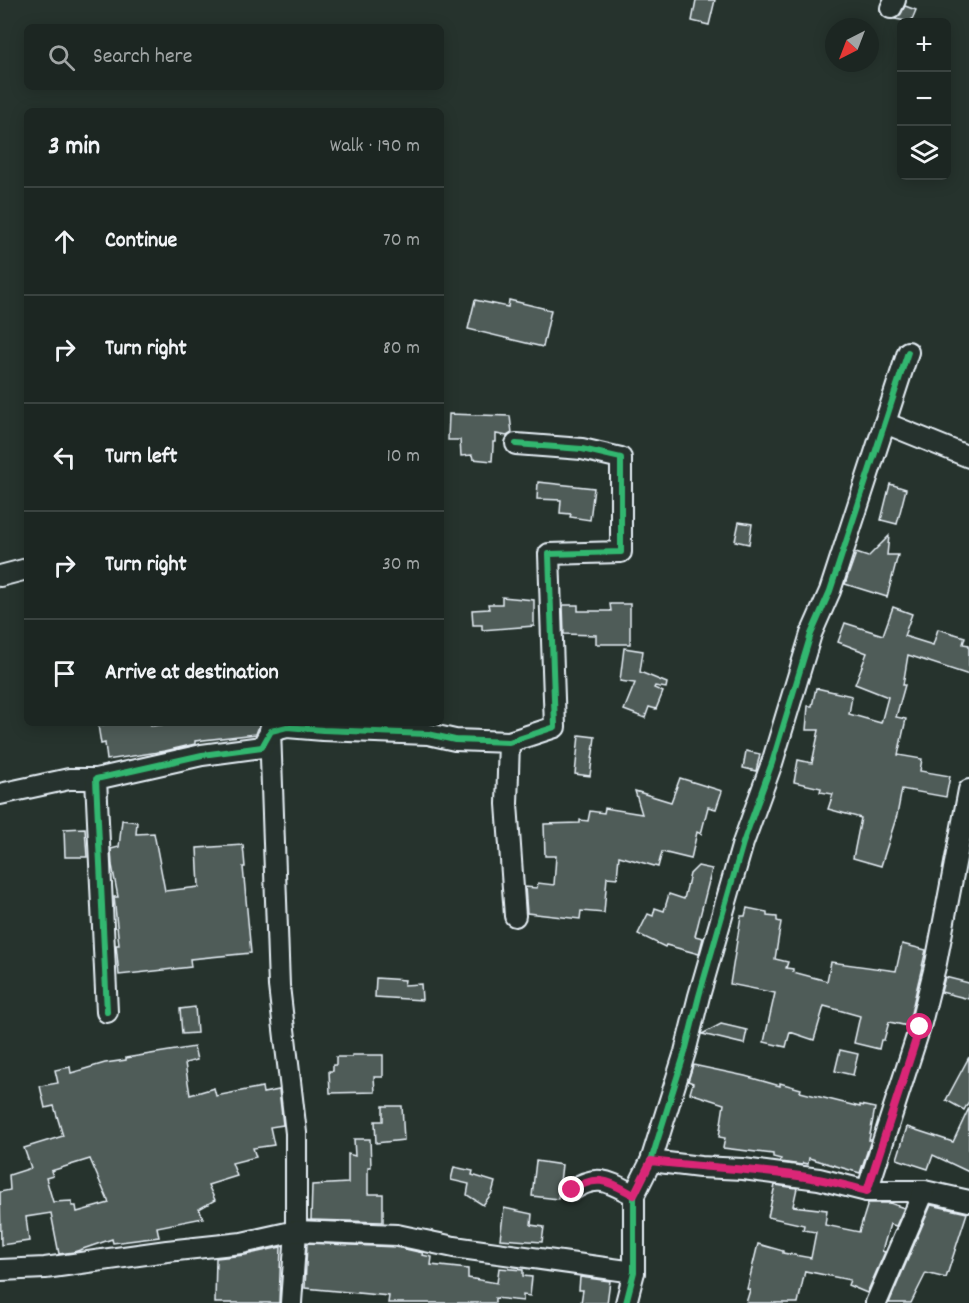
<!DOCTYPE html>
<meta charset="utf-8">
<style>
:root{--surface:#1c2622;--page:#29322f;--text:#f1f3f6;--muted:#a0a5a5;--line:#3a4340}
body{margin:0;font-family:Dekko,sans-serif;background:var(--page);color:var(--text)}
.controls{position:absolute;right:18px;top:18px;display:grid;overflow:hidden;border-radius:9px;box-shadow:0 3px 15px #0003}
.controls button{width:54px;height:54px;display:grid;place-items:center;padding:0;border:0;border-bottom:2px solid var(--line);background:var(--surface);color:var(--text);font:30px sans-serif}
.compass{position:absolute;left:825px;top:18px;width:54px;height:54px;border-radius:50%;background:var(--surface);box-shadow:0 3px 15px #0003;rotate:222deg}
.stop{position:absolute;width:18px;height:18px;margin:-14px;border:4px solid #db2777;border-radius:50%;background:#fff}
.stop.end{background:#db2777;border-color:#fff;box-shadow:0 2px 6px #0008}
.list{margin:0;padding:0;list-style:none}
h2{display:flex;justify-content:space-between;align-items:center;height:78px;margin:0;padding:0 24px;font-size:26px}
h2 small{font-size:20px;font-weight:400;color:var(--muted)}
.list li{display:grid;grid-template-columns:39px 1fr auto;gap:18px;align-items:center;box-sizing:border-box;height:108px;padding:0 24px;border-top:2px solid var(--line)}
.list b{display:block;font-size:22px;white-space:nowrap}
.list em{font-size:20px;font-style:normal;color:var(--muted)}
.icon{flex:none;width:33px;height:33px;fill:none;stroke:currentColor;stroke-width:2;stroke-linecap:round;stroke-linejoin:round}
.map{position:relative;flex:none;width:969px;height:1303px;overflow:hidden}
.search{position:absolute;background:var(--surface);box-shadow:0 3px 15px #0003;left:24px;top:24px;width:420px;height:66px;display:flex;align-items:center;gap:15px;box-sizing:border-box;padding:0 21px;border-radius:9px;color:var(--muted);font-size:22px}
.panel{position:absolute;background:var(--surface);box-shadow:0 3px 15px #0003;left:24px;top:108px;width:420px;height:618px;border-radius:9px}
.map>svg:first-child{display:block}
</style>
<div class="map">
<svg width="969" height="1303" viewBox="0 0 969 1303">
<rect width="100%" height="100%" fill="#26332d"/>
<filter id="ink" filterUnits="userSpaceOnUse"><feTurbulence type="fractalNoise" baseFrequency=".0167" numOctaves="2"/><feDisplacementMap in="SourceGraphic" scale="12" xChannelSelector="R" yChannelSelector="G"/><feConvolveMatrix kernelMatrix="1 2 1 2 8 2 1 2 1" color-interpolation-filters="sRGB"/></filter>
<g filter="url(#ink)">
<g fill="#505c59" stroke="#e8f1f8" stroke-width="1.5" fill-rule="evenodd">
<polygon points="696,0 715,0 709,25 692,21"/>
<polygon points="905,6 916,10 911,22 895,19 901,14"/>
<polygon points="475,300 508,307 509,300 551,310 543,347 468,329"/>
<polygon points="449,414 510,416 512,433 507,436 496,434 496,442 493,442 493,446 492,461 473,459 472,455 461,456 460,440 448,440"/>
<polygon points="538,482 594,488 590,520 570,517 571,514 560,513 561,500 537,499"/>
<polygon points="890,484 906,489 897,524 881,520"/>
<polygon points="739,522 752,524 749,544 735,541"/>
<polygon points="889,536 887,555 898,555 887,597 845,584 856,553 868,557"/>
<polygon points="502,597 534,600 534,626 482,630 482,625 473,625 472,610 489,609 488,604 502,604"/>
<polygon points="610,604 630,604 630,644 596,644 596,635 564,634 563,605 578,605 578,611 611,611"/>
<polygon points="893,607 912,614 904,636 933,645 938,629 965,637 963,644 969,645 969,675 908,655 903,685 905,685 896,717 906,719 898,755 922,759 920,771 950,776 946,797 902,789 897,815 881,866 853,858 861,818 828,809 833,794 820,792 821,788 794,782 798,760 812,763 819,730 806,730 808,706 812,706 816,688 852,696 849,714 881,723 888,697 855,684 867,653 838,642 845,623 883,635"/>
<polygon points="624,648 643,651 640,672 667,683 666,688 655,686 654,688 663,692 656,709 649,707 645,718 624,710 635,683 620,681"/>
<polygon points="118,723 150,723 151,726 177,723 260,723 256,734 195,741 195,744 165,751 107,760 105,743 101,744 98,725"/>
<polygon points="579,735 595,737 590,776 575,774"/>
<polygon points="746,751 760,754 756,771 743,768"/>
<polygon points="680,778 722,791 716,809 708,807 701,834 697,832 691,859 662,852 658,867 619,856 617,878 607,877 604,913 581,911 580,919 527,913 525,887 537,888 538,883 554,885 556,856 545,856 544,824 580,823 580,820 588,821 590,811 604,813 605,808 642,814 635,791 671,802"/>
<polygon points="122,820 137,822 136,834 154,833 165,891 199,887 197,848 243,845 245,867 243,867 251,953 190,959 191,967 119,975 116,945 119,945 114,897 118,897 112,865 111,849 119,847"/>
<polygon points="85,828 87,857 65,857 64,829"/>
<polygon points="698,866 712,869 695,936 703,938 699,954 666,945 665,947 638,934 648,914 653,916 655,908 664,911 669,894 684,899 690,874"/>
<polygon points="747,908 767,912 767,916 777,917 777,921 781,922 775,959 788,962 786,968 793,969 793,972 827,981 831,962 896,971 902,944 926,950 908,1026 889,1022 884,1040 881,1040 879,1049 854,1043 860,1016 824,1006 814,1040 790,1032 786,1047 764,1042 775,993 730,984 741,916 745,916"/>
<polygon points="945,977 969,983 969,999 941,992"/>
<polygon points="376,978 405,980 404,985 421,984 422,1000 375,997"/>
<polygon points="195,1007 197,1033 182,1034 180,1009"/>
<polygon points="721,1024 747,1030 744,1044 702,1034"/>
<path d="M194 1047 197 1060 185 1063 190 1095 214 1088 216 1096 262 1087 263 1093 279 1090 283 1125 270 1127 274 1145 253 1148 256 1157 232 1163 237 1176 208 1185 215 1200 199 1209 203 1218 157 1227 159 1237 113 1243 112 1239 74 1252 59 1254 51 1213 26 1217 29 1241 1 1245 0 1192 10 1190 9 1175 31 1168 24 1148 63 1136 54 1106 45 1108 40 1086 58 1083 55 1070 70 1067 71 1073 105 1063 126 1060V1058ZM90 1159 109 1203 77 1212 76 1206H72V1201L53 1202 46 1178 53 1176 51 1171Z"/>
<polygon points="840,1050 858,1054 853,1075 835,1071"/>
<polygon points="352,1055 383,1055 383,1077 374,1077 375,1092 330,1093 329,1071 333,1071 333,1065 336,1065 336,1057 352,1057"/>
<polygon points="969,1057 969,1101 964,1110 946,1100"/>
<polygon points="693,1065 745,1076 780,1086 780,1083 801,1089 800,1092 860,1107 860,1105 875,1108 869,1140 871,1140 860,1173 809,1158 808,1164 803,1163 802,1165 780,1162 781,1159 773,1157 773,1154 723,1148 725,1138 719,1137 724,1104 690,1093 693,1083 688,1081"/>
<polygon points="383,1106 402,1106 404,1140 376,1143 375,1121 383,1121"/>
<polygon points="969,1108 969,1172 933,1155 928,1169 897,1159 907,1127 953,1142"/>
<polygon points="354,1139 370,1139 371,1167 368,1167 368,1194 383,1194 383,1222 311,1220 312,1185 348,1183 348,1154 355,1156"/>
<polygon points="536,1161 562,1165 558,1199 532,1196"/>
<polygon points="454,1167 473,1171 472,1175 495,1182 492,1193 483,1205 467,1195 469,1184 451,1180"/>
<polygon points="775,1185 797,1188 793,1206 827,1210 825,1225 859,1232 868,1203 890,1203 904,1208 896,1226 890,1224 882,1251 885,1252 867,1293 848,1285 850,1280 805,1271 798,1303 746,1303 750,1290 747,1289 758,1244 783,1251 783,1253 811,1258 816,1232 803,1230 804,1225 768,1217"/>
<polygon points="931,1205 967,1213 946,1278 926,1273 911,1303 889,1303"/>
<polygon points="504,1208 532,1214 531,1225 544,1227 542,1242 500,1239"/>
<polygon points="307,1243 396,1247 423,1253 422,1255 432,1257 431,1265 468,1269 468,1278 497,1283 499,1268 523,1270 523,1276 532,1277 530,1296 523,1295 523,1301 495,1298 495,1303 388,1303 389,1296 305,1288"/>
<polygon points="281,1247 279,1303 215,1303 216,1258 245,1255"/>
<polygon points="580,1277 610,1281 607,1303 581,1303 583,1290 579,1290"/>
</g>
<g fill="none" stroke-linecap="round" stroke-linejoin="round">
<g stroke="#e8f1f8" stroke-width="24">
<g id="minor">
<polyline points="891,8 895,0"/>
<polyline points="885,423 969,457"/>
<polyline points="0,576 27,569"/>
<polyline points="270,729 279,986 296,1133 296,1231 291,1303"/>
<polyline points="509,742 507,804 515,916"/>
<polyline points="0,794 69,779 96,779"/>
<polyline points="107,1012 96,779 202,755 262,747 271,731 287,727 323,730 428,734 455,740 509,742 555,727 549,554 621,552 621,458 582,449 516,444"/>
<polyline points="651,1161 700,1167 743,1169 819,1179 867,1191 924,1191 969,1201"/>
<path d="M572 1190C598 1173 609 1182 634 1195"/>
<polyline points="867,1191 920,1027 936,963 969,790"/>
<polyline points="0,1270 45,1268 167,1251 242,1243 296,1231 397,1235 454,1247 634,1272"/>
<polyline points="626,1303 634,1272 634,1195 651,1161 685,1052 699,996 743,843 772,763 811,634 830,591 908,352"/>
<polyline points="876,1303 924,1191"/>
</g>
</g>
<use href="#minor" stroke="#26332d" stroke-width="20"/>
<g stroke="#26332d" stroke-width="10">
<g id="cycleway">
<polyline points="107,1012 96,779 202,755 262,747 271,731 287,727 323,730 428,734 455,740 509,742 555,727 549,554 621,552 621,458 582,449 516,444"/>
<polyline points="626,1303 634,1272 634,1195 651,1161 685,1052 699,996 743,843 772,763 811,634 830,591 908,352"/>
</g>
</g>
<use href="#cycleway" stroke="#33b770" stroke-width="6"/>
</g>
</g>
<g fill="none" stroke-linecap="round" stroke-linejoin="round" filter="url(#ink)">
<path stroke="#db2777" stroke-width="8" d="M572 1190C598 1173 609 1182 634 1195L651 1161C706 1168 762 1169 818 1179 834 1182 851 1187 867 1191L920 1027"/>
</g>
</svg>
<div class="controls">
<button>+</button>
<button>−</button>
<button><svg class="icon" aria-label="layers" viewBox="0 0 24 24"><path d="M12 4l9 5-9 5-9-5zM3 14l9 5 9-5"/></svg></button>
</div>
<svg class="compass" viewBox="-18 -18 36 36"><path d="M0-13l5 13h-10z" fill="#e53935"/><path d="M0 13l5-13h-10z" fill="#a0a5a5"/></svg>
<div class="stop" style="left:920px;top:1027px"></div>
<div class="stop end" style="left:572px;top:1190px"></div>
<div class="search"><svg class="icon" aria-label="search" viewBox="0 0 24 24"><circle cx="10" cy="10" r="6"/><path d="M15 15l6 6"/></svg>Search here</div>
<section class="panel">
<h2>3 min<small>Walk · 190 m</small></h2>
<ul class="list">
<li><svg class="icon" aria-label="ahead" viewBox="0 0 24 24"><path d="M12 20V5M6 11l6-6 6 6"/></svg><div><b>Continue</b></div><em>70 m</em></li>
<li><svg class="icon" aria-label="right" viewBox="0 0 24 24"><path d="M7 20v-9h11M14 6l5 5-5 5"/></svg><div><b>Turn right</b></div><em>80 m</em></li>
<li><svg class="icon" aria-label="left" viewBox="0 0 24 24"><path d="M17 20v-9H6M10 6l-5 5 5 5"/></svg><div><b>Turn left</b></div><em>10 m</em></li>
<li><svg class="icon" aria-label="right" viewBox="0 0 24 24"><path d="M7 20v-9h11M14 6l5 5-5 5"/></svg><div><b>Turn right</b></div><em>30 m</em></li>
<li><svg class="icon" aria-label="arrive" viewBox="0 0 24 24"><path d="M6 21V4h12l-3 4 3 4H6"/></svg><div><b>Arrive at destination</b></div></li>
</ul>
</section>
</div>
